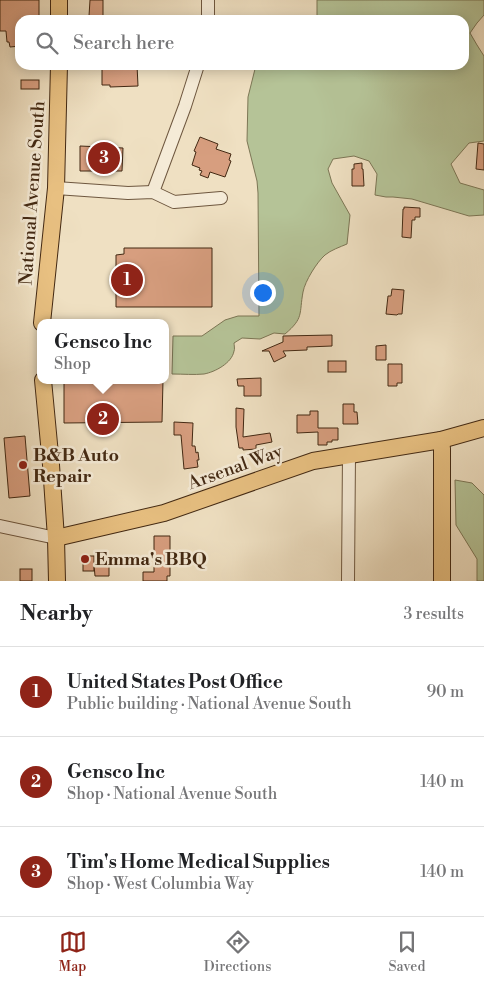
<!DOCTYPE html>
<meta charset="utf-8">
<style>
:root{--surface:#fff;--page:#f6f6f6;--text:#202124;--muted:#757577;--line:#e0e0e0;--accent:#8f2418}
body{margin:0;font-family:"Libre Bodoni",serif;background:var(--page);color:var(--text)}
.you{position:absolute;left:262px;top:292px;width:18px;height:18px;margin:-12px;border:4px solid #fff;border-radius:50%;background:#1a73e8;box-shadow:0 0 0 8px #1a73e833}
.badge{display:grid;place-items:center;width:32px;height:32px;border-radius:50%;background:var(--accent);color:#fff;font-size:16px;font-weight:700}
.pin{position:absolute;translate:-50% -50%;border:2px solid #fff;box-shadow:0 1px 5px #0006}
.popup{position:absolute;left:37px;top:319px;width:132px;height:65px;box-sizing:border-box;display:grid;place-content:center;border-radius:10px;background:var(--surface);filter:drop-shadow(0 1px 4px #0005);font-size:16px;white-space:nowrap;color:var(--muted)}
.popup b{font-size:19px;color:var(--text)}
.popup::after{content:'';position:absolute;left:50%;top:100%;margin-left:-10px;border:10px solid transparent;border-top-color:var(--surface)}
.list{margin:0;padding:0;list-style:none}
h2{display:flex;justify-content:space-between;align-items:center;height:65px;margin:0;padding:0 20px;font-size:21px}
h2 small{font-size:16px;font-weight:400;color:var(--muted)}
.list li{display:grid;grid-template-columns:32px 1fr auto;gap:15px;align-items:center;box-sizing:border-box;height:90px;padding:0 20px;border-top:1px solid var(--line)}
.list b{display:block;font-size:19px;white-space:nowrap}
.list p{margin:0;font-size:16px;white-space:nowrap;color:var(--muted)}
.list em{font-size:16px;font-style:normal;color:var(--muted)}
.icon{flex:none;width:28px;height:28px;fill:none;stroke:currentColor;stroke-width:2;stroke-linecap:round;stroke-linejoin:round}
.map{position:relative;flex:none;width:484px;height:581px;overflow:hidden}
.search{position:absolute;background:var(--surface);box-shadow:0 2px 12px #0003;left:15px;right:15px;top:15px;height:55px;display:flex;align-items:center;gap:12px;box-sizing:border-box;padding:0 18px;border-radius:15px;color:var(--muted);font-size:19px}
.sheet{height:335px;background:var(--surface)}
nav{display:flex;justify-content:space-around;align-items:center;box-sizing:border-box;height:70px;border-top:1px solid var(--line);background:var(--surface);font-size:14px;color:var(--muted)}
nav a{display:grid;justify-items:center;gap:2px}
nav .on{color:var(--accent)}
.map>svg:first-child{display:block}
</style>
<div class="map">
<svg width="484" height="581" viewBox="0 0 484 581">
<rect width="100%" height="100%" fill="#efe0c2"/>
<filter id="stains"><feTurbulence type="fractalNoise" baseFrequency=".004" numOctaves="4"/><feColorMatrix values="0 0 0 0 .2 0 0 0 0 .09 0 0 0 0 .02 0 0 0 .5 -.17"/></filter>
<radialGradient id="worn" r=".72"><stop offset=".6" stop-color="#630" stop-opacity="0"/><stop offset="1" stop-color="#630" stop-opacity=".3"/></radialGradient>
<g fill="#b5c397" stroke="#7c7655">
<path d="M317 0H484V15L477 23 470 33 477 45 484 56V141L469 143 451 164 460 183 484 190V215L469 216 412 199 393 197H386L375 195 377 174 369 161 354 156 333 159 328 169 332 183 350 215 347 244C340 247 331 250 325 255 317 262 305 281 303 292 299 314 304 318 285 334L274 333 260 339 242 338 234 343C234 344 235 350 234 351 232 363 215 372 204 374 194 375 183 374 172 374L173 336H202L225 320 238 316H259L258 193 257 181 247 141 248 97 256 65H464V20H317Z"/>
<polygon points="455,480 472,483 484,495 484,581 477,581 477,559 456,525"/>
</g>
<g fill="#d79e7f" stroke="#432913">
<polygon points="0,0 39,0 39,19 20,19 20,46 10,47 9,42 7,42 6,31 0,31"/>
<polygon points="90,0 103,0 103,16 89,16"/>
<polygon points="102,65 137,65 138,86 110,87 110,85 102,85"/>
<rect x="21" y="80" width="18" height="9"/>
<polygon points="200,137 218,144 216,149 231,154 229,160 231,161 225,177 210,172 208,178 200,175 202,171 199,170 200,168 192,165 196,152 194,151"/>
<polygon points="478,143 484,144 484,170 476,169"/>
<polygon points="80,146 123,148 122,171 80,171"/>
<polygon points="362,163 362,169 363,169 364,186 352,186 352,169 354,169 354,164"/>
<polygon points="404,207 420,208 420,217 415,217 415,220 412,220 411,238 402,237 403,209 404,209"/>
<polygon points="124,248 212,248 212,307 116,307 116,255 124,254"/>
<polygon points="392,289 404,290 402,314 398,314 397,315 386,314 388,296 391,296"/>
<polygon points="332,335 332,346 307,347 307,350 283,351 286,356 274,362 269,351 262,351 283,342 283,336"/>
<polygon points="386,345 386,360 376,360 376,346"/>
<rect x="328" y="361" width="18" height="11"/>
<polygon points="388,364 402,364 402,383 397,383 397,386 388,386"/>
<polygon points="261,378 261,396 244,396 244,386 238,386 237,379"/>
<polygon points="64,380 163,380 162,422 64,423"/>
<polygon points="343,404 354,404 354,412 357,412 358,424 343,424"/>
<polygon points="236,408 244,409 243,437 270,433 272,442 256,445 256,449 243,450 243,448 239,448 236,427"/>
<polygon points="310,411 318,411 318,428 338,428 338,440 332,440 332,442 327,442 327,445 318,445 318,432 297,433 297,415 310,415"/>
<polygon points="174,422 193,423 192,446 195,446 196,453 198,452 199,460 197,460 198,467 184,469 181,435 174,435"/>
<polygon points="25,436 30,496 9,498 4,438"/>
<polygon points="154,536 170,536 170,576 167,576 167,581 143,581 143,572 154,572"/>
<rect x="83" y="556" width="11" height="15"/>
<polygon points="94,565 109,565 109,576 95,576"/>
<rect x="20" y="569" width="12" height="12"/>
</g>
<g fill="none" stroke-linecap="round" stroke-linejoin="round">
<g stroke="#6e573f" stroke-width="14">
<g id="minor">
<polyline points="208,0 208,20"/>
<polyline points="56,188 128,193 153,192 174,202 221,198"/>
<polyline points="153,192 185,106 198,65"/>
<polyline points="0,526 56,538"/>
<polyline points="348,581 349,454"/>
</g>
</g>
<g stroke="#432913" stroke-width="18">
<g id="major">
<polyline points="59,20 59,0"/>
<polyline points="42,323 56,188 59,65"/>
<polyline points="43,380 51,465 56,538 57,581"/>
<polyline points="441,440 442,449 442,581"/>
<polyline points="56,538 164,513 313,461 441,440 484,428"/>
</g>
</g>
<use href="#minor" stroke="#f5ebd7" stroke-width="12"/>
<use href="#major" stroke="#e8c081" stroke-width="16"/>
</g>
<g fill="#8f2418" stroke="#f5ebd7" stroke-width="2">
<circle cx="23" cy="465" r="5"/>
<circle cx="85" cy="559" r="5"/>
</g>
<g text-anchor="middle" stroke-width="5" stroke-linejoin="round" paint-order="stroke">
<g font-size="18" fill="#432913" stroke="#f5ebd7">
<text transform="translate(32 193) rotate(-86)" y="6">National Avenue South</text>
<text transform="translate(235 467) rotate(-20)" y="6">Arsenal Way</text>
</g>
<g font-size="18" font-weight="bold" fill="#432913" stroke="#f5ebd7" text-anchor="start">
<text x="33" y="461">B&amp;B Auto<tspan x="33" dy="21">Repair</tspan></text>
<text x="95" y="565">Emma's BBQ</text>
</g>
</g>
<rect width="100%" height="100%" filter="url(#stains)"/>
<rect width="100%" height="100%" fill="url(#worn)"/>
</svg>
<div class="you"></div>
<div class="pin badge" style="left:127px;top:280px">1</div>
<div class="pin badge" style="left:103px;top:419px">2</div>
<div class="popup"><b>Gensco Inc</b>Shop</div>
<div class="pin badge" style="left:104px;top:158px">3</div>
<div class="search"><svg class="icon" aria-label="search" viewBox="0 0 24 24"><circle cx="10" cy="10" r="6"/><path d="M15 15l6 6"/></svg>Search here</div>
</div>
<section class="sheet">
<h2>Nearby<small>3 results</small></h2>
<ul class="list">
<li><span class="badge">1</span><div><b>United States Post Office</b><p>Public building · National Avenue South</p></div><em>90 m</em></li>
<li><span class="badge">2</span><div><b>Gensco Inc</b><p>Shop · National Avenue South</p></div><em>140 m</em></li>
<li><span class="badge">3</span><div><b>Tim's Home Medical Supplies</b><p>Shop · West Columbia Way</p></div><em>140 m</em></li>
</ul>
</section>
<nav>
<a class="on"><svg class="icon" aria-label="map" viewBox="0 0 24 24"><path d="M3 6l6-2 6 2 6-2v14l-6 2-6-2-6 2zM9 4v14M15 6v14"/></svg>Map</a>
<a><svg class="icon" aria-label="directions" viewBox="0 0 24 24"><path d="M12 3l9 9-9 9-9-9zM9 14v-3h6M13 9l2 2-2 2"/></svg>Directions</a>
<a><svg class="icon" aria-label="saved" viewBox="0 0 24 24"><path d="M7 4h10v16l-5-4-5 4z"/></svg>Saved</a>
</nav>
